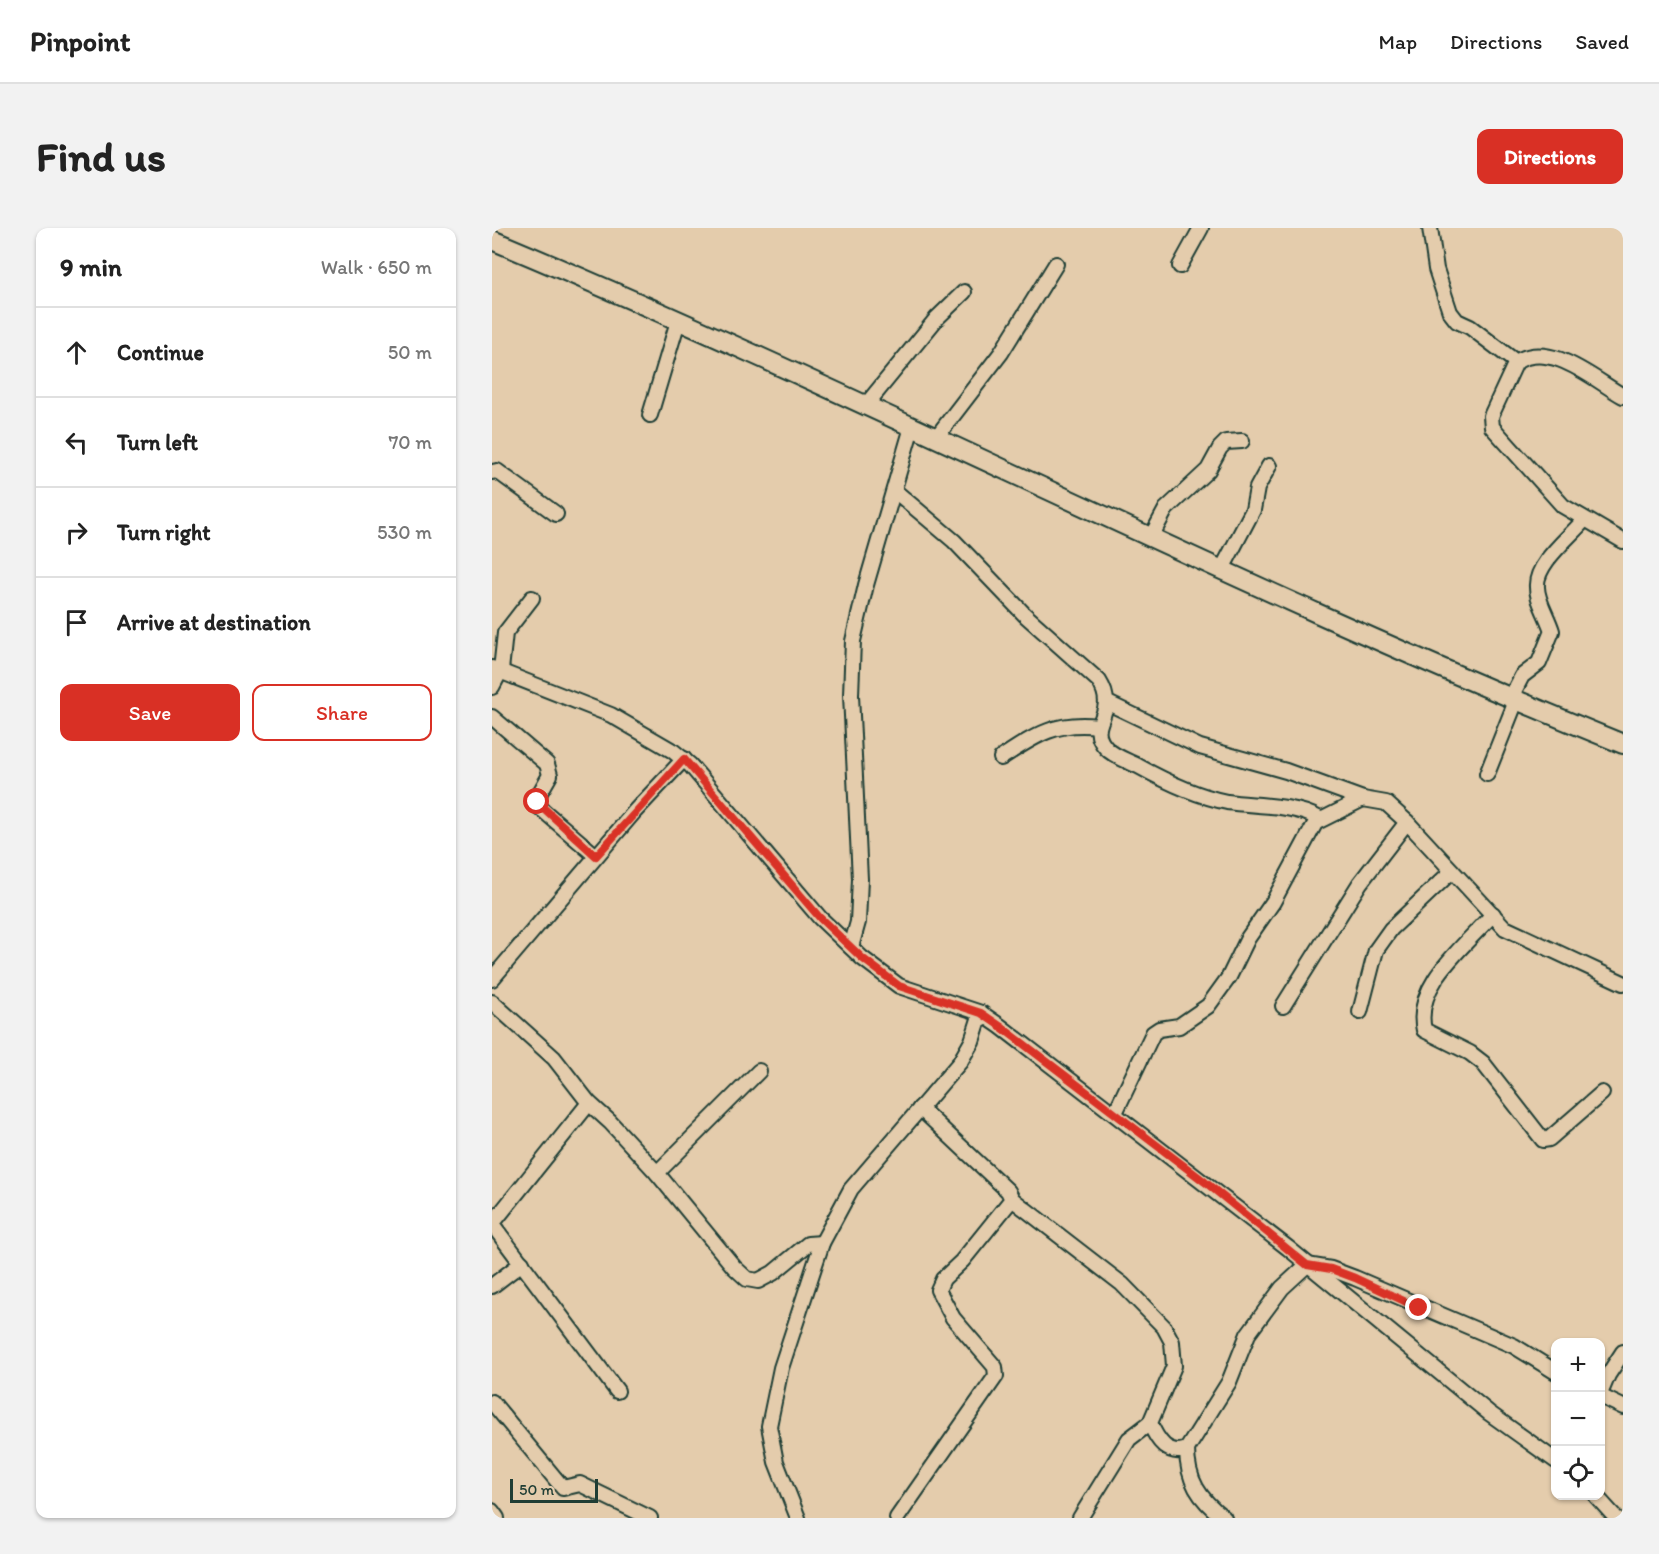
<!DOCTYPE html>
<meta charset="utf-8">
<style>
:root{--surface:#fff;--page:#f2f2f2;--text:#222;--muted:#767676;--line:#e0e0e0;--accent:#d93025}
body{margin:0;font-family:Itim,sans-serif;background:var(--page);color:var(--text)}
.controls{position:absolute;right:18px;bottom:18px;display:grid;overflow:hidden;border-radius:12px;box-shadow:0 2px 4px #0004}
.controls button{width:54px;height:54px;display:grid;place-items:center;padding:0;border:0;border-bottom:2px solid var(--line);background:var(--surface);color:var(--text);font:30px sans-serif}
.scale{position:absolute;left:18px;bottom:15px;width:88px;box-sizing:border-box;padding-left:6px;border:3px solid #1f3d34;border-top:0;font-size:16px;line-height:21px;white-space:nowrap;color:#1f3d34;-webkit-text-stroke:4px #e4ccac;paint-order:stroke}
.stop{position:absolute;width:18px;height:18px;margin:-14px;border:4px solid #d93025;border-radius:50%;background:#fff}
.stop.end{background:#d93025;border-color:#fff;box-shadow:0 2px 6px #0008}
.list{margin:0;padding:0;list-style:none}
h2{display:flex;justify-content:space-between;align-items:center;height:78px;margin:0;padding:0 24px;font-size:26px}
h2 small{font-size:20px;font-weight:400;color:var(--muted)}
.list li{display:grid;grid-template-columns:39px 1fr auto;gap:18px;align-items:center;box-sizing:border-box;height:90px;padding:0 24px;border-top:2px solid var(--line)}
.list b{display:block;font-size:22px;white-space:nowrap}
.list em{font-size:20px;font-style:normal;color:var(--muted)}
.actions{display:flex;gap:12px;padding:18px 24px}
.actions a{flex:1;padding:14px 0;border:2px solid var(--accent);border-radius:12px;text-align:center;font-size:21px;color:var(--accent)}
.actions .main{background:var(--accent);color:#fff}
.icon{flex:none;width:33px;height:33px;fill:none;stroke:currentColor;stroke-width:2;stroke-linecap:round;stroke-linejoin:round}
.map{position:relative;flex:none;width:1131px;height:1290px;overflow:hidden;border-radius:12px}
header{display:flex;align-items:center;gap:36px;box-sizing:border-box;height:84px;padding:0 30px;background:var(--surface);border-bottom:2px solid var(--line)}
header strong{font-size:28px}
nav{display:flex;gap:33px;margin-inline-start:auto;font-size:21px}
.intro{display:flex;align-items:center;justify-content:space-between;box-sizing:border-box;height:144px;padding:0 36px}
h1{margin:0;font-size:42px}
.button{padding:15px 27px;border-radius:12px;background:var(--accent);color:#fff;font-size:21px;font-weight:700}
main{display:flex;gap:36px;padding:0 36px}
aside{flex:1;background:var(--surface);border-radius:12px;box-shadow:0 2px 4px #0004}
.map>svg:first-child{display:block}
</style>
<header>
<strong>Pinpoint</strong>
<nav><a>Map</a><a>Directions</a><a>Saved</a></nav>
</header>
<div class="intro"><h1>Find us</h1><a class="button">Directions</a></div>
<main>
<aside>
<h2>9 min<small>Walk · 650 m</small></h2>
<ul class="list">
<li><svg class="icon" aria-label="ahead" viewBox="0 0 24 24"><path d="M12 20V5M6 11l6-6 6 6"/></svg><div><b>Continue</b></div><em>50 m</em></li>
<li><svg class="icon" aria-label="left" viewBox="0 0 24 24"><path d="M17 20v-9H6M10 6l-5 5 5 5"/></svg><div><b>Turn left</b></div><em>70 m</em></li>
<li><svg class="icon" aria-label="right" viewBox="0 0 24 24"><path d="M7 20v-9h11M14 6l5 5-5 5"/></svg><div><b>Turn right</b></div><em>530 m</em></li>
<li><svg class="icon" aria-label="arrive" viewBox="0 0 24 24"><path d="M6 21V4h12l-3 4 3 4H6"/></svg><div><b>Arrive at destination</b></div></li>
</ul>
<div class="actions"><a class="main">Save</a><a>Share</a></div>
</aside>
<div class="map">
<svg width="1131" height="1290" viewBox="0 0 1131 1290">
<rect width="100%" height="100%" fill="#e4ccac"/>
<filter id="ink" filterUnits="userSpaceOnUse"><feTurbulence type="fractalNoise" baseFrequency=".0167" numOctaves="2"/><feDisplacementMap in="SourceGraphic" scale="12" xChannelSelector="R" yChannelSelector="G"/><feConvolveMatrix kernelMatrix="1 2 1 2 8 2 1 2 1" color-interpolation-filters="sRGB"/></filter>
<g filter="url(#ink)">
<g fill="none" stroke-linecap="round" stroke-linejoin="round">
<g stroke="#1f3d34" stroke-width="18">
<g id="minor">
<polyline points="938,0 944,41 958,84 965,93 978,99 1024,134 999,188 1000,199 1071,278 1131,313"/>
<polyline points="688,38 709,0"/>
<path d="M1024 134C1058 112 1101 151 1131 168"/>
<polyline points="374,177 445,90 472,64"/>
<polyline points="158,187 186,93"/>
<polyline points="443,211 509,125 564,36"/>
<polyline points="0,244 5,243 64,286"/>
<path d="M403 263 462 313 533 387 607 453C628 486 592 496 614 520 621 528 636 533 646 538 673 553 704 568 735 574 764 578 800 576 826 590L781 674 756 710 737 749 716 778 687 798 667 801 661 805 623 885"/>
<polyline points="659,309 674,281 716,242 728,220 734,214 750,213"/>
<polyline points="730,341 761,282 765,260 777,238"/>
<polyline points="0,440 119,487 181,523 198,537 328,690 370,730 407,758 489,785 508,798 796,1020 997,1185 1064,1233"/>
<polyline points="0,459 9,442 13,405 40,370"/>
<path d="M1018 471 1030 448 1047 435 1060 403C1056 389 1045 373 1045 359 1043 336 1077 310 1092 292"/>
<polyline points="616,475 708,519 794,543 871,571"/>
<polyline points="0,489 55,536 58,547 46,568 46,578 104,628"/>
<path d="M509 530C544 507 564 493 606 498"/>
<polyline points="995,546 1024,473"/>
<polyline points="827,593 871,571 894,575 915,594 1013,700 1131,755"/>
<path d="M1001 686C973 718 921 757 932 802L978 825 991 835 1051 912 1057 911 1110 865"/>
<polyline points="359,719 366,694 368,651 359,467 361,413 374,357 420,199"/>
<polyline points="0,751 143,583 192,531"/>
<polyline points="0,774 62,830 97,875 118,894 165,945 242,1039 255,1051 266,1053 281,1045 316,1016 330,1015"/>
<polyline points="791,778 868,655 915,594"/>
<polyline points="868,784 884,722 899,701 960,643"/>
<polyline points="165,945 267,843"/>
<path d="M520 971 630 1056 672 1099 680 1114 682 1138 658 1195C665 1212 676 1229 695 1221L737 1154 756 1106 790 1060 815 1037 839 1041 863 1050 1022 1118 1064 1144"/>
<polyline points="0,996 125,1163"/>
<polyline points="0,996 97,875"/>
<polyline points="0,1058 30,1035"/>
<polyline points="1108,1166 1116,1147 1131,1124"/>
<polyline points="1108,1168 1131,1179"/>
<polyline points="0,1174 71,1260 88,1256 158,1290"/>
<path d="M695 1221C695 1252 707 1271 732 1290"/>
<polyline points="1104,1268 1124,1290"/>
<polyline points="0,1283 5,1290"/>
<polyline points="306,1290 284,1234 277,1198 289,1140 330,1015 359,961 468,834 480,813 489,785"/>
<polyline points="405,1290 504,1148 503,1139 461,1090 446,1062 451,1051 470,1033 520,971 516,963 428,880"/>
<polyline points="588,1290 637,1211 658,1195"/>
</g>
</g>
<g stroke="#1f3d34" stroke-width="22">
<path id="major" d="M0 12C381 171 748 362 1131 516"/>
</g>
<use href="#minor" stroke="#e4ccac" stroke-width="14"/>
<use href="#major" stroke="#e4ccac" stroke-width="18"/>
</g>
</g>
<g fill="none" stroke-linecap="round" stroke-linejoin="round" filter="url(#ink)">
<polyline stroke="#d93025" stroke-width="8" points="45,574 104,628 192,531 328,690 370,730 407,758 489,785 508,798 713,954 815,1037 839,1041 863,1050 927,1080"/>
</g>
</svg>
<div class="controls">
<button>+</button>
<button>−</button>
<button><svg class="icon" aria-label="locate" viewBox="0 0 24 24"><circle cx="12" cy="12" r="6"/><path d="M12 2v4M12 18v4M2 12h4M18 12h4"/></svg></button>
</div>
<div class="scale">50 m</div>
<div class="stop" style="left:45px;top:574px"></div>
<div class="stop end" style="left:927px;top:1080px"></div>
</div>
</main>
